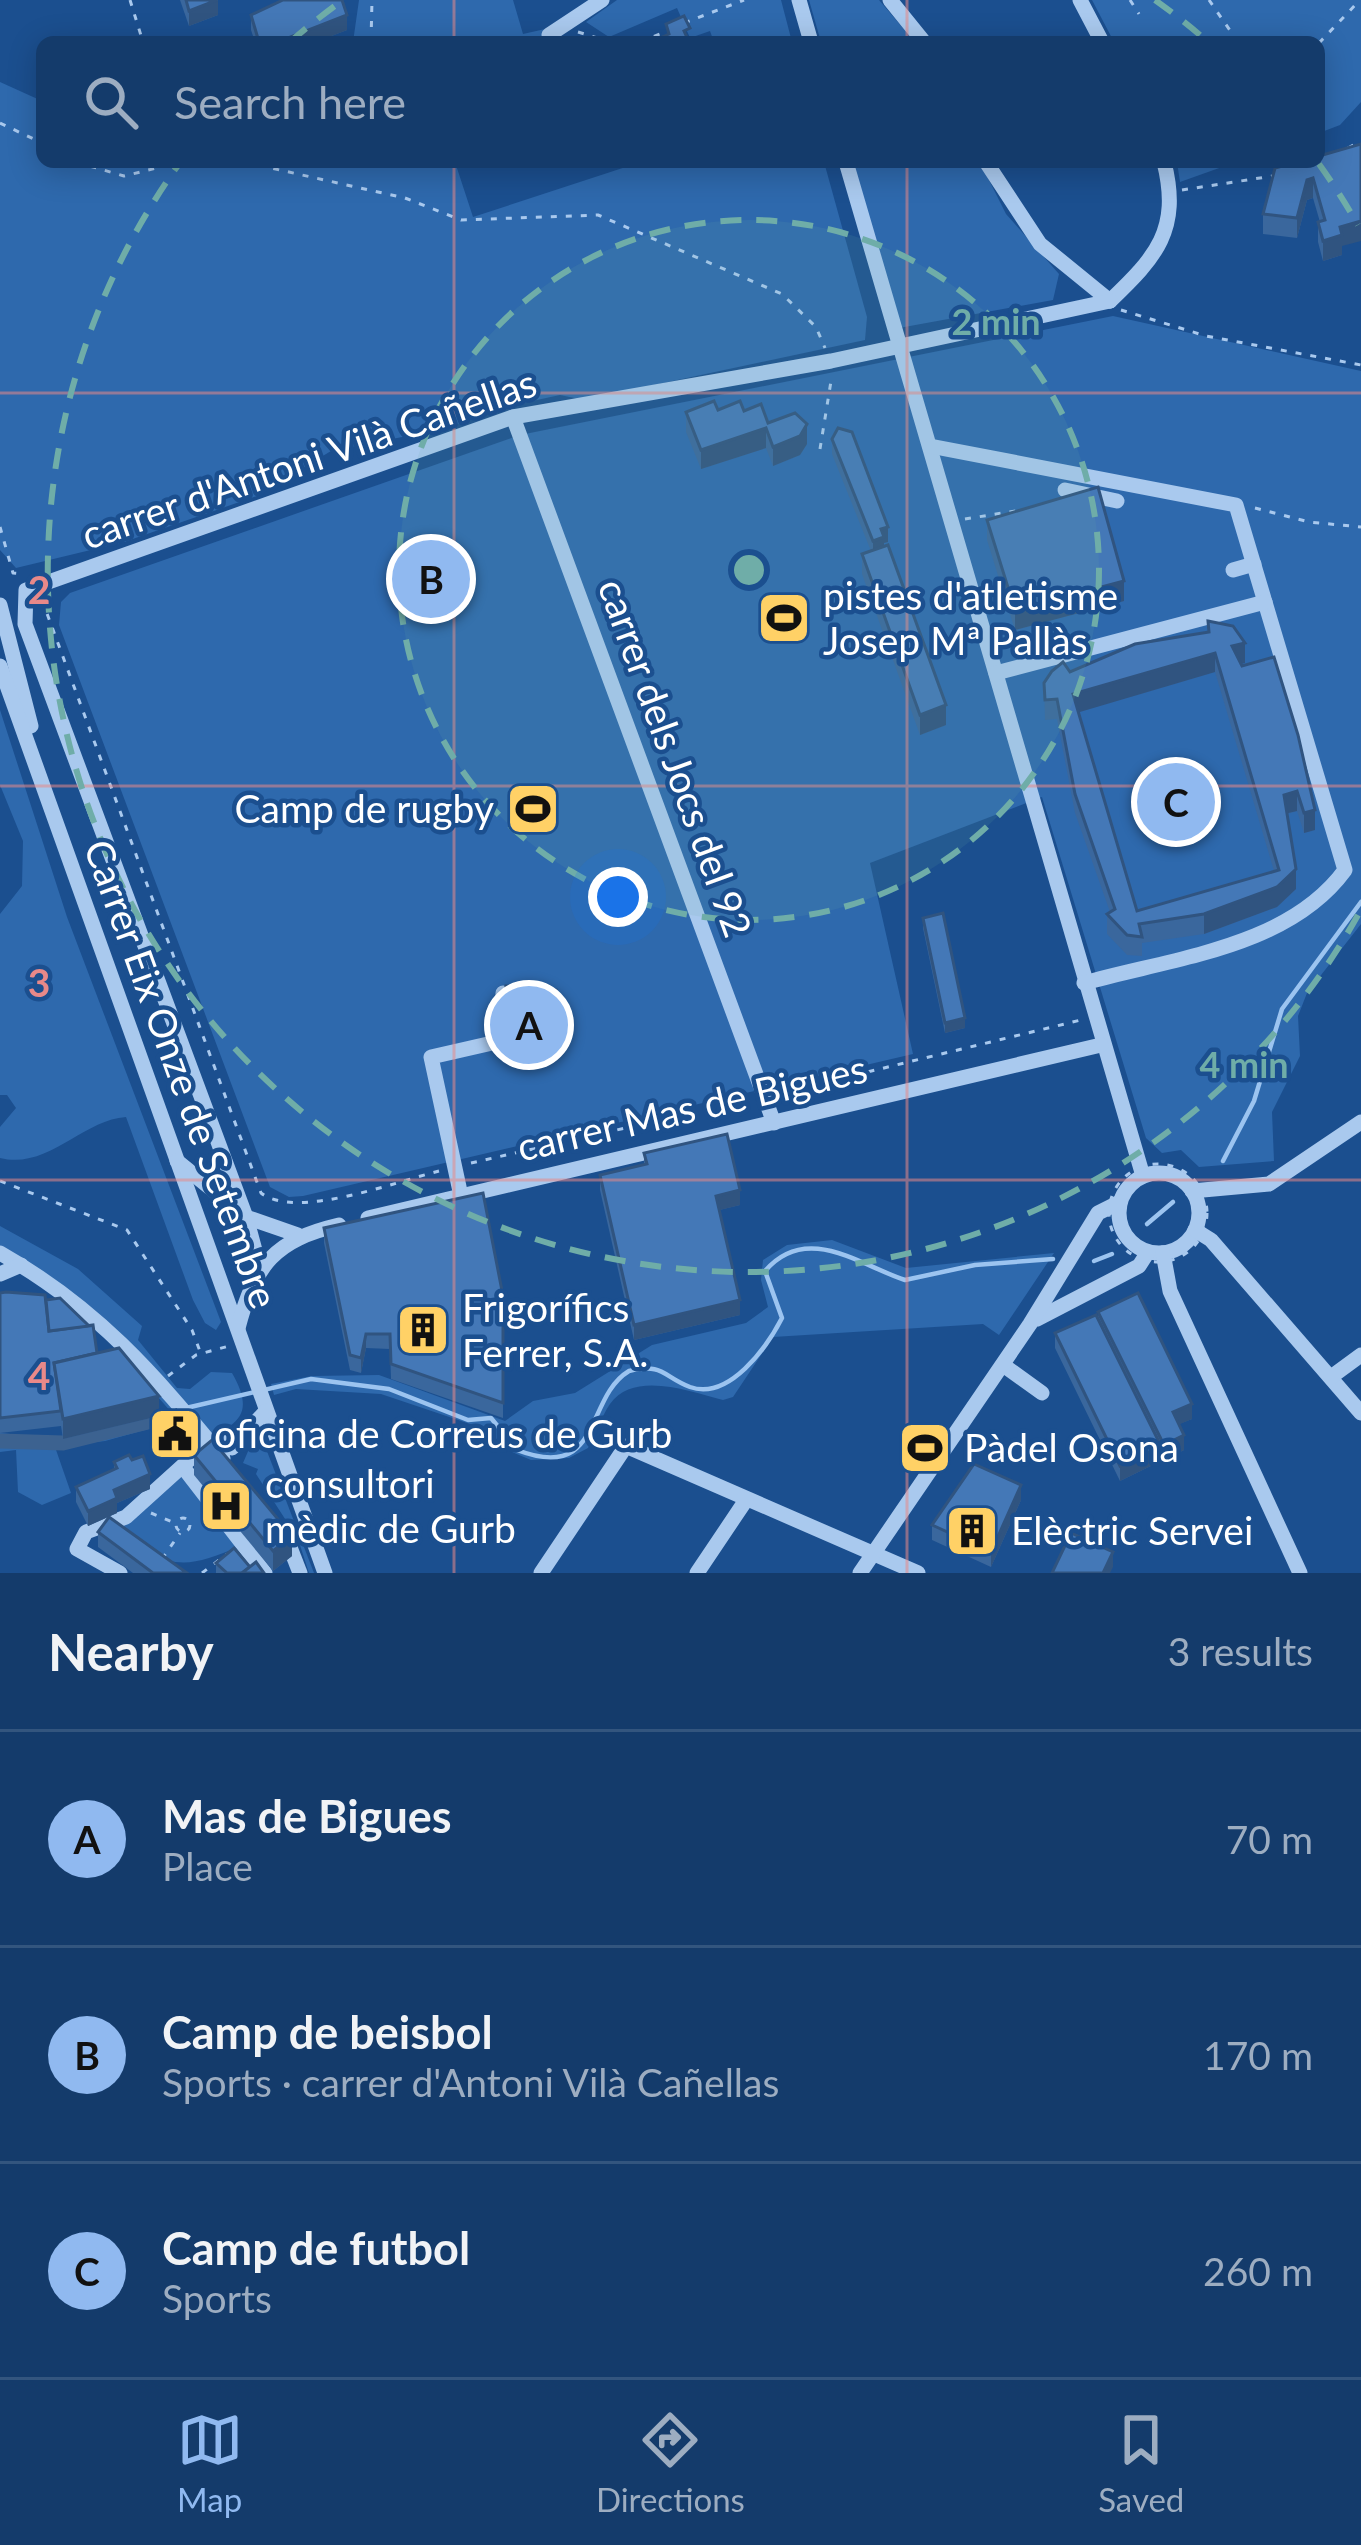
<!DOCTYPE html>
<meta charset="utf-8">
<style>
:root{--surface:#143b6b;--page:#1d4271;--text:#f1f3f6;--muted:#9dadc1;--line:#33557e;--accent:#90b9f0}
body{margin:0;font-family:Lato,sans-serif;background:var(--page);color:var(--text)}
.you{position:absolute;left:618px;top:897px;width:42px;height:42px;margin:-30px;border:9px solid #fff;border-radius:50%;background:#1a73e8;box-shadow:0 0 0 18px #1a73e833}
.badge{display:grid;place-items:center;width:78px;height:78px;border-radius:50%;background:var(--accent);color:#111;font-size:39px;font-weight:700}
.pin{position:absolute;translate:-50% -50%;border:6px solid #fff;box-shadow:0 3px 12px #0006}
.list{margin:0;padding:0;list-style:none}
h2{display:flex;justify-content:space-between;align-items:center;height:156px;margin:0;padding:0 48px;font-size:51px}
h2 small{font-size:39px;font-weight:400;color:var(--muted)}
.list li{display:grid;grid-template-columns:78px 1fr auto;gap:36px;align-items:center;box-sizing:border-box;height:216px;padding:0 48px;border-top:3px solid var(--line)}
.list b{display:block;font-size:45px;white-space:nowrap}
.list p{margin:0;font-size:39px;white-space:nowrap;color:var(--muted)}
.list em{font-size:39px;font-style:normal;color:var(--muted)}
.icon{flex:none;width:66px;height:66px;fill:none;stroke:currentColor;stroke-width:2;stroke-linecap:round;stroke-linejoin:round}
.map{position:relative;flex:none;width:1361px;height:1573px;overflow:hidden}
.search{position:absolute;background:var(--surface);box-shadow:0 6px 30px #0003;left:36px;right:36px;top:36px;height:132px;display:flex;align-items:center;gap:30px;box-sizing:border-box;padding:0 42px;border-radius:18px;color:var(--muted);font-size:45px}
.sheet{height:804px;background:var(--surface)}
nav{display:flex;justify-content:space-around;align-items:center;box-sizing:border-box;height:168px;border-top:3px solid var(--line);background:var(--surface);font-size:33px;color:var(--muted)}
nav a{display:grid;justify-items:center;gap:6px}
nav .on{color:var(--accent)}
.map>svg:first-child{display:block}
</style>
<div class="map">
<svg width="1361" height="1573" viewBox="0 0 1361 1573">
<rect width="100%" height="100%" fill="#1b4f8f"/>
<g fill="#2e69ad">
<polygon points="359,0 513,0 523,34 554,27 543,42 353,42"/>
<polygon points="617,0 781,0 792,42 714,42 710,31 690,38 677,8 609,37 586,22"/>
<polygon points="809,0 879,0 915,42 821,42"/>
<polygon points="1092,0 1361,0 1361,102 1340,125 1319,133 1319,42 1114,42"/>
<polygon points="0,82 42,101 42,162 455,162 473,217 641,162 824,162 867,317 865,340 584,400 560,395 491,410 448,428 331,451 257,496 124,542 16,568 0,550"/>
<polygon points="853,162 980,162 1006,214 1059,274 1053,300 899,328"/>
<polygon points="1177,162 1236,162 1180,182"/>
<polygon points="1113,316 1361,371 1361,924 1307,993 1298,1016 1300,1056 1272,1112 1274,1161 1199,1167 1181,1150 1162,1153 1146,1138 1042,797 870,863 913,1054 303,1196 289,1197 270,1187 59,625 61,602 70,593 520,435"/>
<path d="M0 710 67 917 221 1322 216 1330 205 1323 193 1300 126 1117C82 1120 48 1170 0 1158V1127L16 1108 7 1095H0V914L22 886 23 841 0 785Z"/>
<path d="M0 1226 78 1269 142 1326 138 1340 177 1388 190 1389 211 1372 232 1373C257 1417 236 1424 199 1444L82 1310 0 1260Z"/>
<path d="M832 1240 906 1268 1054 1253 999 1335 983 1324 773 1337 733 1397 723 1400C691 1392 634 1370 610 1404 601 1417 596 1434 588 1448L569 1458 531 1460 512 1452 485 1429 381 1394 296 1389 274 1395 271 1384 312 1376 379 1375 505 1421 533 1401 575 1393 652 1345 746 1323 768 1307 761 1280 763 1260 787 1245Z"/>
<polygon points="168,1416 170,1423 105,1441 55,1447 71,1493 42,1505 18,1492 16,1450 0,1452 0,1433 62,1439"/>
<polygon points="258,1428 314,1573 309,1573 298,1539 256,1474 258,1469 243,1463"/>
<path d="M183 1467 243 1545C178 1573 168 1568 111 1525Z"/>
</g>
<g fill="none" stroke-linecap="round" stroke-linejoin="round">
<g stroke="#9cc4f0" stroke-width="4.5">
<polyline points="1223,1161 1254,1101 1282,1009 1361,902"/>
<polyline points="1147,1224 1173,1202"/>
<polyline points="1094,1261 1112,1254"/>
<path d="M186 1408 311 1379 389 1389 468 1420 491 1418 517 1450C603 1483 584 1398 629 1371 664 1363 662 1376 690 1387 729 1401 767 1347 782 1318L765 1271C807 1222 861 1266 905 1280L975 1265 1053 1259"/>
</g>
<polyline stroke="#3c6290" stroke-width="15" points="0,1441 63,1443 176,1415"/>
<g stroke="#a9c9ee" stroke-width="3" stroke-dasharray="6 9" stroke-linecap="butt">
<polyline points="130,0 143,42"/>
<polyline points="1130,0 1139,14"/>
<polyline points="1209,0 1238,42"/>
<polyline points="684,23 744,0"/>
<polyline points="578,32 610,42"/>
<polyline points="371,42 372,0"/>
<polyline points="640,42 665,32"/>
<polyline points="1319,43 1360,0"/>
<polyline points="0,123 42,143"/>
<polyline points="1348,148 1361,141"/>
<polyline points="76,162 124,176 181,162"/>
<polyline points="244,162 405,198 461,220 598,215 782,294 816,327 825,348"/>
<polyline points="1182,190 1273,176"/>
<polyline points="1121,310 1206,336 1361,365"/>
<polyline points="820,449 832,375"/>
<polyline points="1255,508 1309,522 1361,527"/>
<polyline points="965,519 1021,510"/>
<polyline points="0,527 13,573 23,574"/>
<path d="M42 600 261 1193C296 1220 395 1182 439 1171"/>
<polyline points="781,1093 1081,1020"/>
<polyline points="471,1163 749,1100"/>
<circle cx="1158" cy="1213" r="49"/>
<polyline points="0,1181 127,1230 192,1330 201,1354"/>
<polyline points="168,1376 196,1355 229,1346"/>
<polyline points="151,1513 175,1523"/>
<circle cx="183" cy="1525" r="7"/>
<polyline points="162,1559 180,1533"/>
<polyline points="202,1573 227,1554"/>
</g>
<g stroke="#a9c9ee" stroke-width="15">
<polyline points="799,0 811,42"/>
<polyline points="890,0 924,42"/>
<polyline points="1080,0 1102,42"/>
<polyline points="549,35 602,0"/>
<polyline points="846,162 1143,1176"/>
<polyline points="986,162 1040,244 1110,301"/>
<path d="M1110 301C1156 257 1181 230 1164 162"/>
<polyline points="513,417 774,1123"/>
<path d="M930 446 1236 505 1345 870C1288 948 1172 958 1084 983"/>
<polyline points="1065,490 1117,501"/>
<polyline points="1233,570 1254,564"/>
<polyline points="0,605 31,726"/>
<polyline points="0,666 325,1573"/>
<polyline points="996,673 1265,602"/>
<polyline points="177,1161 246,1217 298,1235"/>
<circle cx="1159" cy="1213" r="40"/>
<polyline points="1192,1191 1269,1184 1361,1122"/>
<polyline points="461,1196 431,1057 501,1041 503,993"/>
<polyline points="368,1218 1101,1045"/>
<polyline points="1195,1230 1211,1240 1361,1413"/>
<path d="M0 1253C97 1308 153 1373 223 1458"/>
<polyline points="1163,1253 1170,1291 1300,1573"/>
<polyline points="260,1269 246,1217 25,624 26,590 513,417 831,361 1110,301"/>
<polyline points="0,1274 21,1265"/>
<polyline points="1037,1319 1139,1266 1148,1252"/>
<path d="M238 1328C255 1264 275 1240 339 1225"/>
<polyline points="1003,1365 1042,1393"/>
<polyline points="1331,1377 1361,1355"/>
<polyline points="232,1448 266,1411"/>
<polyline points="183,1467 265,1573"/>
<polyline points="284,1532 300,1573"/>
<polyline points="120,1573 77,1549 86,1532 126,1517 209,1442 233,1442"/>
<polyline points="541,1573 626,1446 918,1573"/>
<polyline points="697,1573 746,1500"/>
<polyline points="860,1573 1030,1324 1098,1213 1120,1202"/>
</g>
</g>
<g fill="#3a679d" fill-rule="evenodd">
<polygon points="180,0 218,0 218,15 189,26"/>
<polygon points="251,15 347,30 316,42 255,42 251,30"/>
<polygon points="1319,162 1342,246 1342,255 1323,261 1318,242 1318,222 1320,222 1313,198 1307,200 1297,238 1263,234 1263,214"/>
<polygon points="718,410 744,411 807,444 800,455 773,466 766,448 701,469 686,432 686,412"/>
<polygon points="832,439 888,542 884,543 884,547 946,725 920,735 862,574 862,554 871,551 832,454"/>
<polygon points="987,520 1124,601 1015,630 987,540"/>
<path d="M1208 621 1245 663 1241 664 1315 830 1304 833 1297 811 1287 814 1296 889 1277 907 1204 934 1142 943V956L1127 955 1107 934V914L1110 912 1075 813 1057 719 1045 720 1044 683 1070 672 1208 632ZM1215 672 1274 871 1137 911 1079 712Z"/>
<polygon points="923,918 965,1028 945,1033 923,928"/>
<polygon points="556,1005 552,1048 502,1044 502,1029"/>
<polygon points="644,1153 740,1205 719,1210 740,1315 634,1340 600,1190 600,1175 644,1165"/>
<polygon points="324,1228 503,1296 503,1418 391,1379 390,1349 366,1348 361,1373 350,1370 324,1243"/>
<polygon points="0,1293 46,1300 159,1416 63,1439 61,1426 0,1433"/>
<polygon points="1098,1312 1192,1419 1179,1424 1184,1450 1164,1460 1161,1454 1161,1461 1120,1481 1055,1348 1055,1333 1098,1320"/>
<polygon points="161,1421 188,1436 175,1447 161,1431"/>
<polygon points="194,1455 292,1556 273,1571 194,1475"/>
<polygon points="114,1462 150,1489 117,1503 117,1513 88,1526 76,1502 76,1487 114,1469"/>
<polygon points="1021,1500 991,1567 932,1540 932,1525"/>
<polygon points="98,1532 187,1573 133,1573 98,1547"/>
<polygon points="216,1563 250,1567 264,1573 216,1573"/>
</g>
<g fill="#305480">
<polygon points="218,0 218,15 189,26 189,11"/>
<polygon points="347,15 347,30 316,42 278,42"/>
<polygon points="1313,178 1313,198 1307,200 1297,238 1297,218 1307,180"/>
<polygon points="1361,221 1361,241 1342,246 1342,255 1323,261 1323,241 1340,227"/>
<polygon points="807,424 807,444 800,455 773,466 773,447"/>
<polygon points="766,428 766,448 701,469 701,450"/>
<polygon points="888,527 888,542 884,543 884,552 873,556 873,541 881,529"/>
<polygon points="1124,581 1124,601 1015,630 1015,610"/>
<polygon points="1245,643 1245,663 1232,666 1232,646"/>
<polygon points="1215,653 1215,672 1073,714 1073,694"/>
<polygon points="946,705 946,725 920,735 920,715"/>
<polygon points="1297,791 1297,811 1284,814 1284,795"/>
<polygon points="1315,810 1315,830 1304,833 1304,813"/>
<polygon points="1296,869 1296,889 1277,907 1204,934 1204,914"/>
<polygon points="965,1018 965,1028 945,1033 945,1023"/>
<polygon points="740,1190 740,1205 716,1211 716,1196"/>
<polygon points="740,1300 740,1315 634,1340 634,1325"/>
<polygon points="366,1334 366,1348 361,1373 361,1358"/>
<polygon points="159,1396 159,1416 63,1439 63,1419"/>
<polygon points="1192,1404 1192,1419 1173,1427 1173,1412"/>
<polygon points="188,1426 188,1436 175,1447 175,1437"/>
<polygon points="1184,1435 1184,1450 1164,1460 1164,1445"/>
<polygon points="1161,1446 1161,1461 1120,1481 1120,1466"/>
<polygon points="150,1474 150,1489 117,1503 117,1513 88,1526 88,1511 114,1490"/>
<polygon points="1021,1485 1021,1500 991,1567 991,1552"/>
<polygon points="292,1536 292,1556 273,1571 273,1551"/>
<polygon points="1113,1552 1113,1567 1110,1573 1103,1573"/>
</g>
<g fill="#4478b7" stroke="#305480" stroke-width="3" fill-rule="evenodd">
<polygon points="186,0 217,0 189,11"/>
<polygon points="283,0 342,0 347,15 278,42 259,42 251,15"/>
<polygon points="684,16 690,28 684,31 689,42 651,42 669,34 666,24"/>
<polygon points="1361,144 1361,221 1340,227 1342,235 1323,241 1318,222 1325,220 1313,178 1307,180 1297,218 1263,214 1275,168 1297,162 1319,162 1319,156"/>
<polygon points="714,401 718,410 740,401 744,411 761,404 768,423 795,413 807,424 800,436 773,447 766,428 701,450 686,412"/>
<polygon points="838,428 852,432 888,527 881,529 884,537 873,541 832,439"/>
<polygon points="1098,487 1124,581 1015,610 987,520"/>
<polygon points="888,545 946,705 920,715 862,554"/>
<path d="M1208 621 1233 626 1245 643 1232 646 1242 666 1274 657 1298 735 1315 810 1304 813 1297 791 1284 795 1296 869 1277 887 1204 914 1139 924 1142 937 1127 935 1107 914 1115 909 1075 794 1057 699 1045 700 1044 683 1052 671 1063 662 1070 672 1135 644 1209 632ZM1215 653 1279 870 1137 911 1073 694Z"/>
<polygon points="943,913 965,1018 945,1023 923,918"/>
<polygon points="506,986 556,990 552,1033 502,1029"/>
<polygon points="727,1134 740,1190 716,1196 740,1300 634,1325 600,1175 647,1164 644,1153"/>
<polygon points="483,1193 503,1296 503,1403 391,1364 390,1334 366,1334 361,1358 350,1355 324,1228"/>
<polygon points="6,1292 45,1295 49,1331 93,1325 97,1353 54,1363 61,1411 0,1418 0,1293"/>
<polygon points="1138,1293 1192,1404 1173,1412 1184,1435 1164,1445 1098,1312"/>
<polygon points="60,1298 89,1326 49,1331 46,1300"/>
<polygon points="1096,1315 1161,1446 1120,1466 1055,1333"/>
<polygon points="119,1348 159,1396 63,1419 54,1363"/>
<polygon points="176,1410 188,1426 175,1437 161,1421"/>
<polygon points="212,1440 292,1536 273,1551 194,1455"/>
<polygon points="129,1455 132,1460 143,1456 150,1474 114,1490 117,1498 88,1511 76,1487 117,1468 114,1462"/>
<polygon points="974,1464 1021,1485 991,1552 932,1525"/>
<polygon points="109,1517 187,1573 153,1573 98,1532"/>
<polygon points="1071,1533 1113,1552 1103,1573 1052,1573"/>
<polygon points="234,1548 250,1567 242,1573 227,1573 216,1563"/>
<polygon points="256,1562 264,1573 242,1573"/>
</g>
<path fill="none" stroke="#e88989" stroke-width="3" stroke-opacity="0.55" d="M454 0V42M907 0V42M454 162V1573M907 162V1573M0 393H1361M0 786H1361M0 1180H1361"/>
<circle cx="749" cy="570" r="350" fill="#6fada8" fill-opacity=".12"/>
<g fill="none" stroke="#6fada8" stroke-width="6" stroke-dasharray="21 15">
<circle cx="749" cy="570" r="350"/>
<path d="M1358 915A700 700 0 1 1 179 164M290 42A700 700 0 0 1 343 0M1155 0A700 700 0 0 1 1208 42M1319 164A700 700 0 0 1 1358 225"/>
</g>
<defs>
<g id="stadium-square" transform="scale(2.7)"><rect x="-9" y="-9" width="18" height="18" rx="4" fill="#ffd166" stroke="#1b4f8f"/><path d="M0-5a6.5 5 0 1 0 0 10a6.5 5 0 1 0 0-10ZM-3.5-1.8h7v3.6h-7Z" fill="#111"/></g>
<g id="building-square" transform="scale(2.7)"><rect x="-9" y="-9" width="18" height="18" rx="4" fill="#ffd166" stroke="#1b4f8f"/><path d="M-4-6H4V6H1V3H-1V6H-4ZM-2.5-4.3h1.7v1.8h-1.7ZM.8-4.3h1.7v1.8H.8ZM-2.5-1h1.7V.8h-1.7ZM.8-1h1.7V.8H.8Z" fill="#111"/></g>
<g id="civic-square" transform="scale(2.7)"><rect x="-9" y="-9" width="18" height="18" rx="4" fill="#ffd166" stroke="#1b4f8f"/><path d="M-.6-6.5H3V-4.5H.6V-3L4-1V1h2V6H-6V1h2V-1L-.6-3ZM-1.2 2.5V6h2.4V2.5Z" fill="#111"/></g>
<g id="hospital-square" transform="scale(2.7)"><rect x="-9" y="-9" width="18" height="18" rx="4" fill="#ffd166" stroke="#1b4f8f"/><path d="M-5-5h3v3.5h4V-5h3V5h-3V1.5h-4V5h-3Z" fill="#111"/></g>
</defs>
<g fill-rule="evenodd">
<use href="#stadium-square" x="784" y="618"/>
<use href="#stadium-square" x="533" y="809"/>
<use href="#building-square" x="423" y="1330"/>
<use href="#civic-square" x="175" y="1434"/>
<use href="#stadium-square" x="925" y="1448"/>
<use href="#hospital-square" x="226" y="1506"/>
<use href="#building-square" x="972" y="1531"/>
</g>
<g text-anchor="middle" stroke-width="9" stroke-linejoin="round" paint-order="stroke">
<g font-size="39" fill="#fff" stroke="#1b4f8f">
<text transform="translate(309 459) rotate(-19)" y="14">carrer d'Antoni Vilà Cañellas</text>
<text transform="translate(675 758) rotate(70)" y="14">carrer dels Jocs del 92</text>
<text transform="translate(181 1074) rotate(70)" y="14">Carrer Eix Onze de Setembre</text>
<text transform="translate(692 1108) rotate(-13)" y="14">carrer Mas de Bigues</text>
</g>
<g font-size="39" fill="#fff" stroke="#1b4f8f" text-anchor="start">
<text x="823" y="610">pistes d'atletisme<tspan x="823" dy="45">Josep Mª Pallàs</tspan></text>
<text x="494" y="823" text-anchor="end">Camp de rugby</text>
<text x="462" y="1322">Frigorífics<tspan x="462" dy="45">Ferrer, S.A.</tspan></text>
<text x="214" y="1448">oficina de Correus de Gurb</text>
<text x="964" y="1462">Pàdel Osona</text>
<text x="265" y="1498">consultori<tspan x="265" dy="45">mèdic de Gurb</tspan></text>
<text x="1011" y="1545">Elèctric Servei</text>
</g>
</g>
<g font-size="39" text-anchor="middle" font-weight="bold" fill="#e88989" stroke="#1b4f8f" stroke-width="9" stroke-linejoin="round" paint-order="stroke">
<text x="39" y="604">2</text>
<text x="39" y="997">3</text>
<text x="39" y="1390">4</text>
</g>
<circle cx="749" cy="570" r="18" fill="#6fada8" stroke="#1b4f8f" stroke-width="6"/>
<g font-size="36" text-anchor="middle" font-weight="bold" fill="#6fada8" stroke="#1b4f8f" stroke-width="9" stroke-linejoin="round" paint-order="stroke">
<text x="996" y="335">2 min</text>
<text x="1244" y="1078">4 min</text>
</g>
</svg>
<div class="you"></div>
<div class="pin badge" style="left:529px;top:1025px">A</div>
<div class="pin badge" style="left:431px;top:579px">B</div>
<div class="pin badge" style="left:1176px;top:802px">C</div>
<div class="search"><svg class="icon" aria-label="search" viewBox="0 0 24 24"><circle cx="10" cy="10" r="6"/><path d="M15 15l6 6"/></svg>Search here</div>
</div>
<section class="sheet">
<h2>Nearby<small>3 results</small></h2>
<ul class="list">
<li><span class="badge">A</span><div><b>Mas de Bigues</b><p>Place</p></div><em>70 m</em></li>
<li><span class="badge">B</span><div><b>Camp de beisbol</b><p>Sports · carrer d'Antoni Vilà Cañellas</p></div><em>170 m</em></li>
<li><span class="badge">C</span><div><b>Camp de futbol</b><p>Sports</p></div><em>260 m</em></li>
</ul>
</section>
<nav>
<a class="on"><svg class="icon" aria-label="map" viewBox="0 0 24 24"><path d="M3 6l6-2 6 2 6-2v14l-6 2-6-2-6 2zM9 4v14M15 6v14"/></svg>Map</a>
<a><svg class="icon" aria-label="directions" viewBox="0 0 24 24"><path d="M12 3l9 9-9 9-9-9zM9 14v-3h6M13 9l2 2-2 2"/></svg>Directions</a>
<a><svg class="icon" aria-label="saved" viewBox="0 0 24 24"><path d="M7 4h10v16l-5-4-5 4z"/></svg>Saved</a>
</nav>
